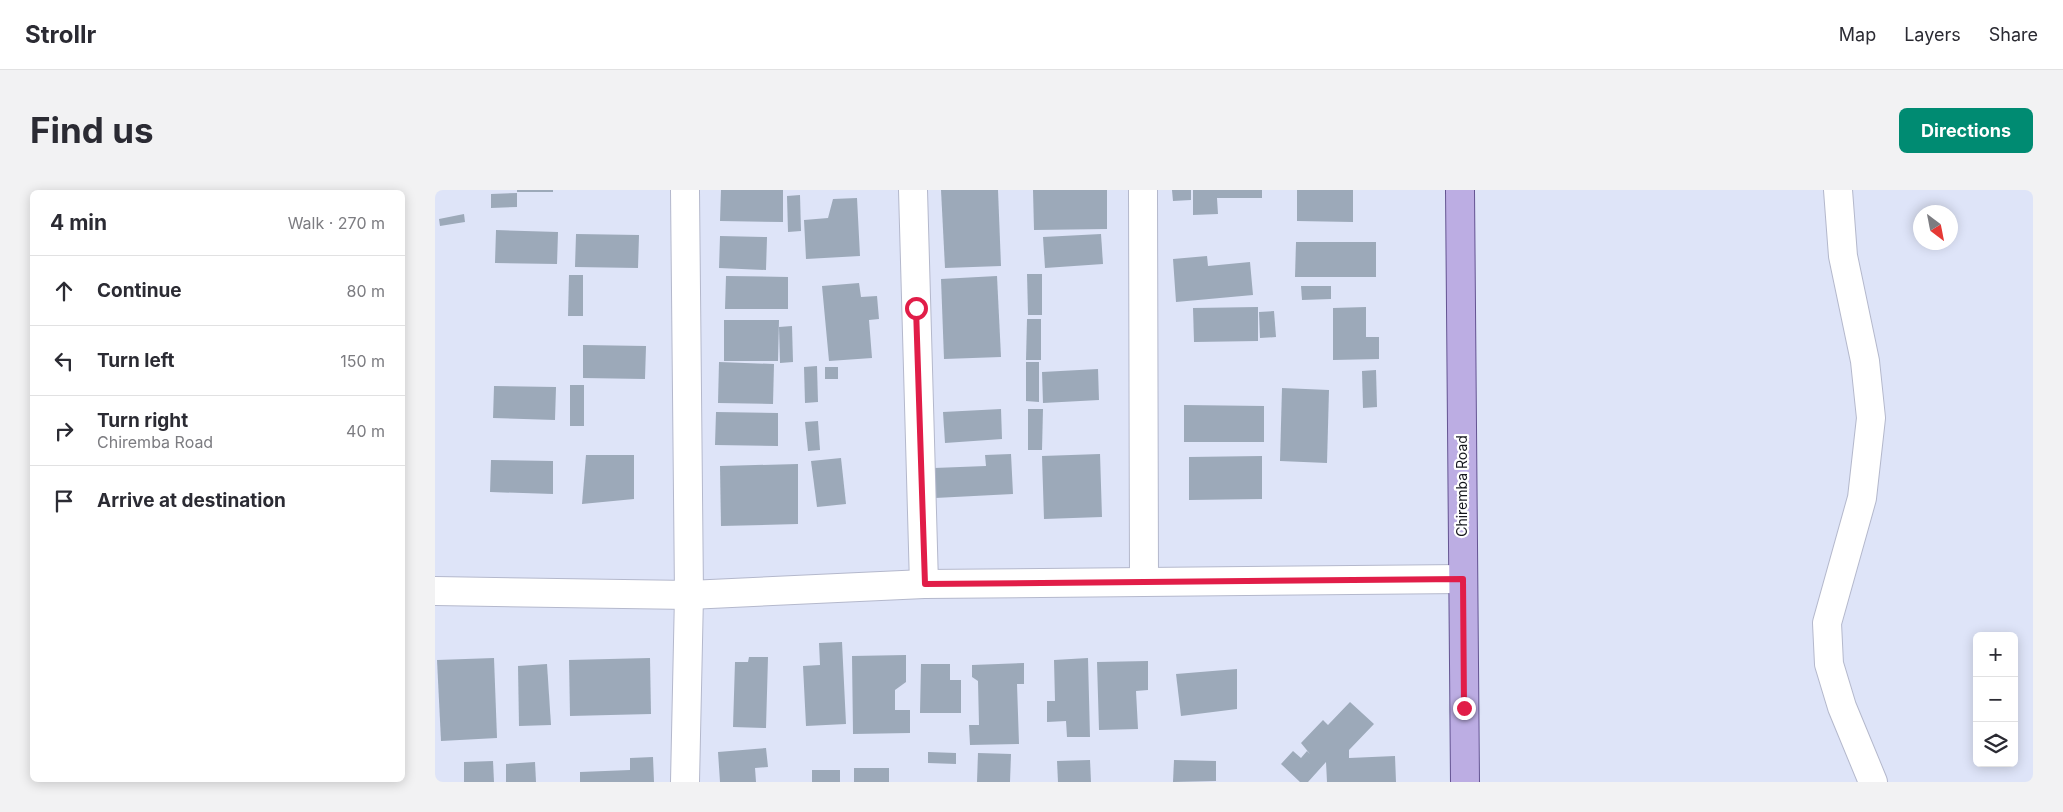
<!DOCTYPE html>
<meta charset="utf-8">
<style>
:root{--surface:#fff;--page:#f2f2f3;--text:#2b2b33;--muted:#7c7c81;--line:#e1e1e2;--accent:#008b72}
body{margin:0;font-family:Inter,sans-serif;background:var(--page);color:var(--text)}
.controls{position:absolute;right:15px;bottom:15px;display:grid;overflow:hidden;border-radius:8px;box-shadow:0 2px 12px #0003}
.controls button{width:45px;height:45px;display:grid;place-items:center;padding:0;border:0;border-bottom:1px solid var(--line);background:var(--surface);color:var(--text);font:25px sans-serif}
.compass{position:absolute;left:1478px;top:15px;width:45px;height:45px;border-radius:50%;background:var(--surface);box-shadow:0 2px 12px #0003;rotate:148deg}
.stop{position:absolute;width:15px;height:15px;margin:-11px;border:4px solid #e11d48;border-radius:50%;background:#fff}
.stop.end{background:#e11d48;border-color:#fff;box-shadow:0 1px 5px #0008}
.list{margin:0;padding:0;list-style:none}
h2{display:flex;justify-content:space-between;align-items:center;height:65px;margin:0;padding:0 20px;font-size:21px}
h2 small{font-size:16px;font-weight:400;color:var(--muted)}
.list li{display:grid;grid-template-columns:32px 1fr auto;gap:15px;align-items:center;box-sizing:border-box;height:70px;padding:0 20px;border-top:1px solid var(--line)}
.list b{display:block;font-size:19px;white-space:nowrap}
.list p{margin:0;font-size:16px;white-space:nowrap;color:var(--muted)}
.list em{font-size:16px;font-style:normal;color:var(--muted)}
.icon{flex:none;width:28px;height:28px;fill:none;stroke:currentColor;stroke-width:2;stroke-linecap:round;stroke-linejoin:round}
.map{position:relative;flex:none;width:1598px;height:592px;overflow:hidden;border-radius:8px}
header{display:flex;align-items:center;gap:30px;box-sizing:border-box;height:70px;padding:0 25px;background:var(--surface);border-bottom:1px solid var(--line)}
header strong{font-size:24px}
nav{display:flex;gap:28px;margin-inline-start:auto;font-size:18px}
.intro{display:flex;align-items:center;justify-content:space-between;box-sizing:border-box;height:120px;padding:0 30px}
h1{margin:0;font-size:35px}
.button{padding:12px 22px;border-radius:8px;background:var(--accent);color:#fff;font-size:18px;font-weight:700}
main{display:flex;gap:30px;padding:0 30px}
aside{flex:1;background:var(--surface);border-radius:8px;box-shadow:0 2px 12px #0003}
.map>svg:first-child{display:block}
</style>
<header>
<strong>Strollr</strong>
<nav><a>Map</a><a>Layers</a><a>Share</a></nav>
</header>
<div class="intro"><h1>Find us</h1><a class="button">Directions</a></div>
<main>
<aside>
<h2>4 min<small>Walk · 270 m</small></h2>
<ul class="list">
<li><svg class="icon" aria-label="ahead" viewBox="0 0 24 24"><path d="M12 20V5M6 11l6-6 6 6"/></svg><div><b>Continue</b></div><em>80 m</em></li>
<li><svg class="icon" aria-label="left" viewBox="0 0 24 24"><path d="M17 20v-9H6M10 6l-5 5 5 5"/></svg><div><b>Turn left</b></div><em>150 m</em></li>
<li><svg class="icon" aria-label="right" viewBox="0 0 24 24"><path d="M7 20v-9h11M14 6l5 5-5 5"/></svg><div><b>Turn right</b><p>Chiremba Road</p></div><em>40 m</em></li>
<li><svg class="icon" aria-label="arrive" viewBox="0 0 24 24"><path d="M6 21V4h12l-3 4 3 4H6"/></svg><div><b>Arrive at destination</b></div></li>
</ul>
</aside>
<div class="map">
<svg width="1598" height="592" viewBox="0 0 1598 592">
<rect width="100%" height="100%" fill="#dee4f8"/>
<g fill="#9ca9b9">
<rect x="82" y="0" width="36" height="2"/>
<polygon points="286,0 348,0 348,32 285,31"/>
<polygon points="506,0 563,0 566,76 510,78"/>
<polygon points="598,0 672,0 672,39 599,40"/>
<polygon points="737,0 756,0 756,10 738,11"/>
<polygon points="758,0 827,0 827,8 782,8 783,24 758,25"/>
<polygon points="862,0 918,0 918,32 862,31"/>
<polygon points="82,3 82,17 56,18 56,4"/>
<polygon points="365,5 366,41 353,42 352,6"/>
<polygon points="422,8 425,66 371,69 369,30 393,28 398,9"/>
<polygon points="29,24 30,32 5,36 4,29"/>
<polygon points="61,40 123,42 122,74 60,73"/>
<polygon points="141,44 204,45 203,78 140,77"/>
<polygon points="666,44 668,74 610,78 608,47"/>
<polygon points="285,46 332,47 331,80 284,78"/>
<polygon points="861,52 941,52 941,87 860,87"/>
<polygon points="772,66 773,76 815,72 818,105 741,112 738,69"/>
<polygon points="592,84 607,84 607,125 593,125"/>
<polygon points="134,85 148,85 148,126 133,126"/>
<polygon points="291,86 353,87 353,119 290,119"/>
<polygon points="562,86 566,167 509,169 506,89"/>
<polygon points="424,93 426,107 442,106 444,129 434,130 437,168 394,171 387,96"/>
<polygon points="866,96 896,96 896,109 867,110"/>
<polygon points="823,117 823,151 759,152 758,118"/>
<polygon points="931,117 931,147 944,147 944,169 898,170 898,118"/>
<polygon points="839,121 841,147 825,148 824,122"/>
<polygon points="592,129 606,129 606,170 591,170"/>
<polygon points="289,130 344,130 343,171 289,171"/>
<polygon points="357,136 358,172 345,173 344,137"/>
<polygon points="148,155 211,156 210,189 148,188"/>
<polygon points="284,172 339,174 338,214 283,213"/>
<polygon points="591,172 604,172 604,212 591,211"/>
<polygon points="382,176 383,212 370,213 369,177"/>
<rect x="390" y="177" width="13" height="12"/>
<polygon points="663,179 664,210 608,213 607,182"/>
<polygon points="941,180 942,217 928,218 927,181"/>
<rect x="135" y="195" width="14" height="41"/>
<polygon points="59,196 121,197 120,230 58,228"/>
<polygon points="847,198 894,200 892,273 845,271"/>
<polygon points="749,215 829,216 829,252 749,252"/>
<polygon points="566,219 567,249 510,253 508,222"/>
<polygon points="593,219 608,219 607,260 593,260"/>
<polygon points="281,222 343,223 343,256 280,255"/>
<polygon points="383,231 385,260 373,261 370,232"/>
<polygon points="576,264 578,304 500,308 499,278 551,276 550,265"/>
<polygon points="665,264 667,327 609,329 607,266"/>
<polygon points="151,265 199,265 199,309 147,314"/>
<polygon points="827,266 827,309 754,310 754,267"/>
<polygon points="406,268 411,314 382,317 376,271"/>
<polygon points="56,270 118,271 118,304 55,302"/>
<polygon points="363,274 363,334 286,336 285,276"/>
<polygon points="407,452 411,534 371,536 368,476 385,475 384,453"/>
<polygon points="471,465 471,492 460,500 460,520 475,520 475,543 418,544 417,466"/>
<polygon points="314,467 333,467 331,538 298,537 300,472 313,472"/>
<polygon points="59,468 62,548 6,551 2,470"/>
<polygon points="215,468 216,524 135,526 134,470"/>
<polygon points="653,468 655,547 632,547 631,531 612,532 612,511 620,511 619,470"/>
<polygon points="713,471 713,500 701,501 703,539 664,540 662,472"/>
<polygon points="589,473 589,494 582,494 584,554 535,555 534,535 544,535 543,491 537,487 537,475"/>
<polygon points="112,474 116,535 84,536 83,476"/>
<polygon points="486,474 515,474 515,490 526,490 526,523 485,523"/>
<polygon points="802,479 802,519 746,526 741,484"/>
<polygon points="915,512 939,534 914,560 914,568 960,566 961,592 892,592 891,572 873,592 865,592 846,574 858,561 866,568 872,561 875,564 866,553 888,530 893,535"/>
<polygon points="331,558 333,577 320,578 321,592 285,592 283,562"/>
<polygon points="493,562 521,563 521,574 493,573"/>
<polygon points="543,563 576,564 575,592 542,592"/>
<polygon points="218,567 219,592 145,592 145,582 195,580 195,568"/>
<polygon points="655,570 656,592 623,592 622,571"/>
<polygon points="739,570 781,571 781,591 738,592"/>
<polygon points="58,571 59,592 29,592 29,572"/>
<polygon points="100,572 101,592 71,592 71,574"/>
<rect x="419" y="578" width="35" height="14"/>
<rect x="377" y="580" width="28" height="12"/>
</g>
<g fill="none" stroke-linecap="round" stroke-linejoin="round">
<g stroke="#b4b8cc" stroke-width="30">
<g id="minor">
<polyline points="250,0 254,405 250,592"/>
<polyline points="478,0 489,394"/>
<polyline points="708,0 709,391"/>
<polyline points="1403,0 1408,66 1430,171 1436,228 1427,308 1392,433 1394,474 1407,517 1438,592"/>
<polyline points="0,401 254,405 489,394 1028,389"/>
</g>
</g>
<g stroke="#645492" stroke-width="30">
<polyline id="major" points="1025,0 1030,592"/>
</g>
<use href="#minor" stroke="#fff" stroke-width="28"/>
<use href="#major" stroke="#bcade3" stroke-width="28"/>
</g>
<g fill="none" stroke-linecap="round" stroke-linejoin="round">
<polyline stroke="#e11d48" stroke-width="6" points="481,118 490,394 1028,389 1029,518"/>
</g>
<g text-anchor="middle" stroke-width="4.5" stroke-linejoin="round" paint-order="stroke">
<g font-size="14" fill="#14161c" stroke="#fff">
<text transform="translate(1027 296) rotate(-90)" y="5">Chiremba Road</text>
</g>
</g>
</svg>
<div class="controls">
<button>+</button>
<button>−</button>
<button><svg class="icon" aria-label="layers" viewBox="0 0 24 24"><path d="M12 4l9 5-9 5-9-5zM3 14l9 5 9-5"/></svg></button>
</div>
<svg class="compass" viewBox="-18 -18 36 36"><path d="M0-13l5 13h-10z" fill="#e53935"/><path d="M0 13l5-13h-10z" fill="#7c7c81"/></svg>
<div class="stop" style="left:481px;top:118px"></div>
<div class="stop end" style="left:1029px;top:518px"></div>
</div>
</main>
